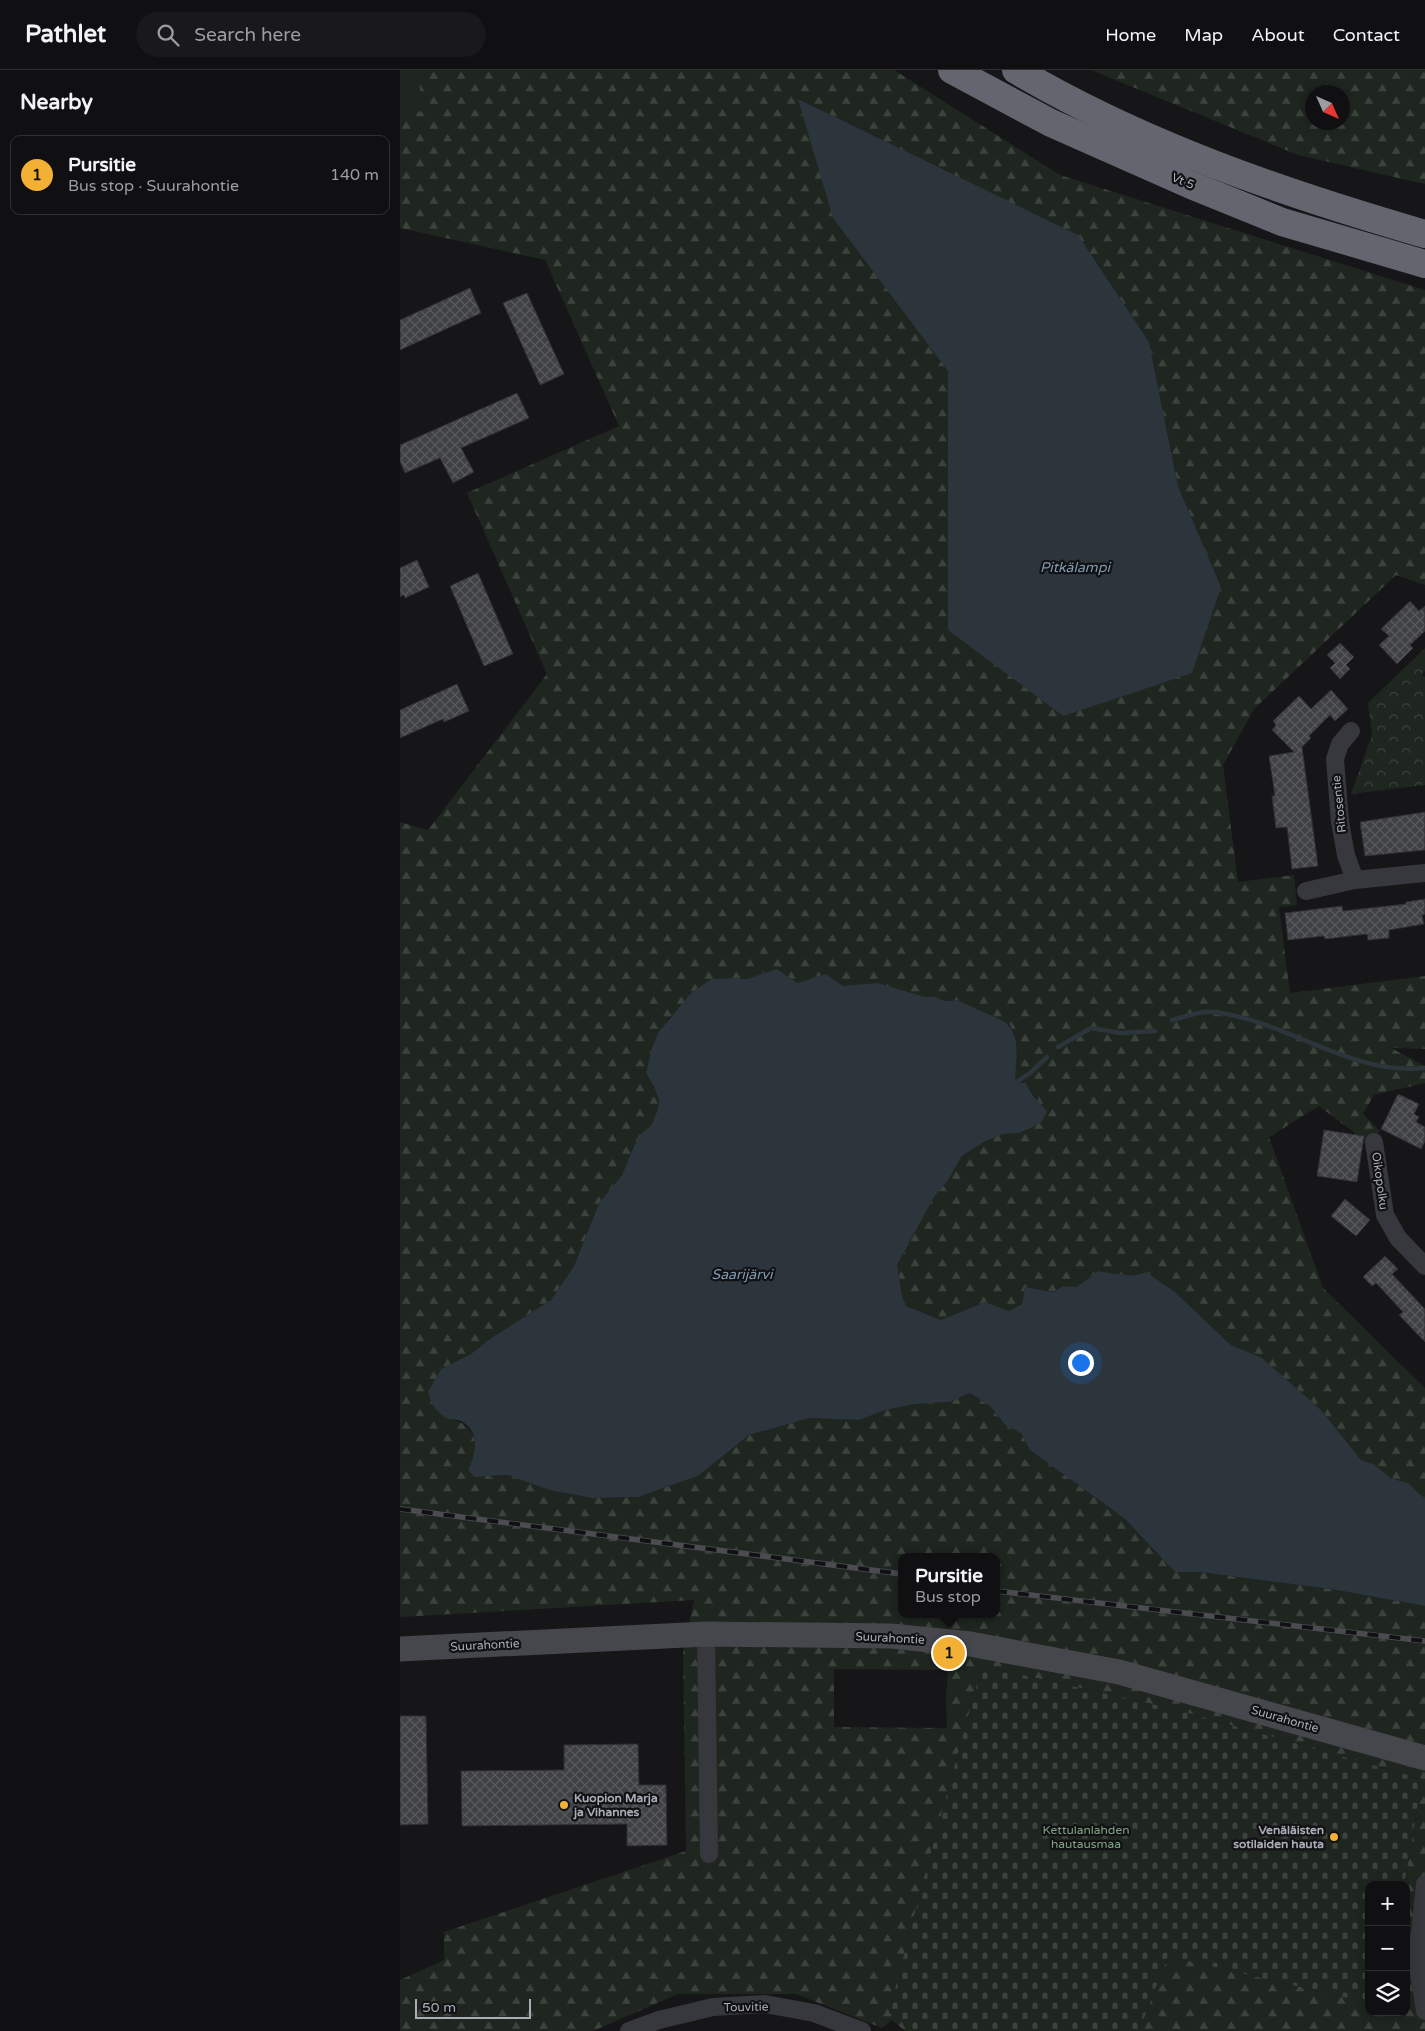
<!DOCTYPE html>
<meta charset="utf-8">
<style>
:root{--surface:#101012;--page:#19191b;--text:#f1f3f6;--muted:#9c9d9f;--line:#303032;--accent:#f2b134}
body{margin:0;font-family:"Varela Round",sans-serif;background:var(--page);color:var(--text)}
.controls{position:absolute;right:15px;bottom:15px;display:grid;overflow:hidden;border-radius:10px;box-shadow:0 2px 12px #0003}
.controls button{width:45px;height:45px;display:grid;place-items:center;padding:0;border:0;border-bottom:1px solid var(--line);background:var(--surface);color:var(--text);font:25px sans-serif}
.compass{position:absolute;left:905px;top:15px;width:45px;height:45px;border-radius:50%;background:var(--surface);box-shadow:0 2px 12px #0003;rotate:135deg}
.scale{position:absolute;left:15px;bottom:12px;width:116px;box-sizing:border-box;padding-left:5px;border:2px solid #a8adb8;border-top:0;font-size:14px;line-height:18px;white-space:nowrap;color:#a8adb8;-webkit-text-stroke:4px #111113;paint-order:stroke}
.you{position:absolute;left:680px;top:1292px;width:18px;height:18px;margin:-12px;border:4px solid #fff;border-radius:50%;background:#1a73e8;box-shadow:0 0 0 8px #1a73e833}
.badge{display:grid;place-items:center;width:32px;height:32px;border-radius:50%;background:var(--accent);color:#111;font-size:16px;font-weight:700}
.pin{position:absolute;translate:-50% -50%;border:2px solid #fff;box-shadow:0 1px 5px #0006}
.popup{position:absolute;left:498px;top:1483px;width:102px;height:65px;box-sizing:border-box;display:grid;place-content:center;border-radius:10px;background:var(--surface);filter:drop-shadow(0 1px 4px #0005);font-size:16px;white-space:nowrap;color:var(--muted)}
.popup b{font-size:19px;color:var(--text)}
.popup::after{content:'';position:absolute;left:50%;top:100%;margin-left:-10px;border:10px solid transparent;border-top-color:var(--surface)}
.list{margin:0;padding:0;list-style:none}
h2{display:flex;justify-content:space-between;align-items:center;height:65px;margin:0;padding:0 20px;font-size:21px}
h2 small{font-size:16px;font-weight:400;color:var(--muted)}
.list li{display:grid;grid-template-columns:32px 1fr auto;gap:15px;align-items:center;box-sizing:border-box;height:80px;margin:0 10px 10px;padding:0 10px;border:1px solid var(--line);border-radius:10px}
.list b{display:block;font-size:19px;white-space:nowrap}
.list p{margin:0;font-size:16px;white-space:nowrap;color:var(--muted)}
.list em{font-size:16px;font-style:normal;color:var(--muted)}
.icon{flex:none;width:28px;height:28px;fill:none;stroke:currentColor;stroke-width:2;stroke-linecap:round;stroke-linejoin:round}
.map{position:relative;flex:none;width:1025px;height:1961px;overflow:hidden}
header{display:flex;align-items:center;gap:30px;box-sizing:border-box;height:70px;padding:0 25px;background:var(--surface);border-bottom:1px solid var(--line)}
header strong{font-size:24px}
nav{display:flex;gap:28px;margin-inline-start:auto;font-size:18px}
.search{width:350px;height:45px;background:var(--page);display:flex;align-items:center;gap:12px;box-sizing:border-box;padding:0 18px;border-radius:28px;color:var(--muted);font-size:19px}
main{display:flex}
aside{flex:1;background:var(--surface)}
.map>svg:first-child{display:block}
</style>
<header>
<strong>Pathlet</strong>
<div class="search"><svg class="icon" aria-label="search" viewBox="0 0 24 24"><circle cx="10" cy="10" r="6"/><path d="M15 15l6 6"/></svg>Search here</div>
<nav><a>Home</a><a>Map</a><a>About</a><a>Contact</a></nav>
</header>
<main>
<aside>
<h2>Nearby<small></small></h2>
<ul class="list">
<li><span class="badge">1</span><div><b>Pursitie</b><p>Bus stop · Suurahontie</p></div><em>140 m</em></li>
</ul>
</aside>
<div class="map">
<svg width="1025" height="1961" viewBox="0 0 1025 1961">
<defs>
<pattern id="forest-firs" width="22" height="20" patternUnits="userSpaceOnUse" patternTransform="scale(1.25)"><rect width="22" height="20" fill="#1e261f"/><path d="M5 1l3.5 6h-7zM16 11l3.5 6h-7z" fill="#3c433d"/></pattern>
<pattern id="cemetery-stones" width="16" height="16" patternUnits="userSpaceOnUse" patternTransform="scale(1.25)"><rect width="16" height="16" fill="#1e261f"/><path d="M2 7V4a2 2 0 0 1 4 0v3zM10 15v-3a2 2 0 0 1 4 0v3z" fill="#3c433d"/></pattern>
<pattern id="park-crowns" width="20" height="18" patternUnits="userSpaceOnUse" patternTransform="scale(1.25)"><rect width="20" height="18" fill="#1e261f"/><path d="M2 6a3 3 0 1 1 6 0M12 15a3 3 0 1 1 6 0" fill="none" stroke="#3c433d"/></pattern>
<pattern id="building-cross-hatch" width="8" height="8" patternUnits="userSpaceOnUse" patternTransform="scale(1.25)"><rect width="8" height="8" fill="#404145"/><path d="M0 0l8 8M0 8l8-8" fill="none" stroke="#595a5e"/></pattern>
</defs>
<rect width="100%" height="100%" fill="#161618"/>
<polygon fill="#1e261f" points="0,0 18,0 22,41 0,45"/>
<g fill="url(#forest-firs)" fill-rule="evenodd">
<path d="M18 0H494L660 105 1025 220V515L996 505 854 639 823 695 838 812 894 805 897 835 879 837 890 923 1025 906V979L991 978 1025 996V1013L974 1025 963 1044 980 1061 968 1073 919 1036 869 1067 923 1218 1025 1318V1429L1008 1413 990 1408 974 1394 961 1390 922 1341 862 1289 831 1275 775 1222 746 1202C731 1209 714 1203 698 1201L677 1217 663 1216 653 1222 625 1217 622 1234 609 1241 585 1232 541 1250 506 1236C500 1223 500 1209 497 1195L534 1127 548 1110 562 1086 584 1072 603 1064 619 1063 638 1029 628 1020 615 1013V966L610 955 557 930 545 931 535 927H525L511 924 496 918 443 916 426 904 397 913 377 899 347 909 334 908 311 909 291 923 276 943 268 949 246 1003 254 1017 259 1030 258 1039 251 1056 242 1064 234 1076 222 1105 199 1133 174 1196 151 1230 88 1270 71 1284 41 1299 48 1348C78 1355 81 1376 68 1400L92 1407 108 1405 149 1420 192 1428 238 1427 298 1406 349 1365 410 1348 459 1350 486 1340 515 1334 550 1332 570 1323 590 1336 606 1356 621 1363 630 1380 725 1449 775 1502H799L931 1519 1025 1536V1961H739L768 1886 969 1933V1942H1006V1815H1004L1022 1709 774 1639 582 1596 524 1808 489 1942 514 1961H505L492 1950 482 1958 396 1924H278L193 1961H0V1910L44 1890V1862L286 1781 283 1582 294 1530 0 1547V752L28 760 147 604 67 423 219 356 145 190 0 158V45L22 41ZM398 29 678 166 749 272 778 416 821 517 548 560V301ZM502 1487H596V1544H502ZM434 1599 548 1600 546 1628 547 1658 434 1657Z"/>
<path d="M691 0H1025V114L898 85ZM912 22H942V52H912Z"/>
</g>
<polygon fill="url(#cemetery-stones)" points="582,1596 774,1639 1022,1709 1004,1815 969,1815 969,1933 768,1886 739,1961 514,1961 489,1942 524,1808"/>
<polygon fill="url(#park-crowns)" points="1025,578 1025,601 1021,605 1025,607 1025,715 951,724 972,665 968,633"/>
<g fill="#2c353c">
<polygon points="398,29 678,165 749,272 778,416 821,517 792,603 663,646 548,560 548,301 433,148"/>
<path d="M377 899 397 913 426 904 443 916 478 913 525 927H535L545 931 557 930 603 951C623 962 615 994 615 1013H626C629 1024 640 1032 647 1041L642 1051 633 1057 619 1063 603 1064 584 1072 562 1086 548 1110 534 1127 497 1195C500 1209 500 1223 506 1236L541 1250 585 1232 609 1241 622 1234 625 1217 653 1222 663 1216 677 1217 698 1201C714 1203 731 1209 746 1202L775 1222 831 1275 862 1288 922 1341 961 1390 974 1394 990 1408 1008 1413 1025 1429V1536L931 1519 799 1502H775L725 1449 630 1380 621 1363 606 1356 590 1336 570 1323 550 1332 515 1334 486 1340 459 1350 410 1348 349 1365 298 1406 238 1427 192 1428 149 1420 108 1405 74 1407 68 1400C76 1384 81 1362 61 1351 57 1349 53 1350 49 1349 37 1344 31 1334 28 1322L41 1299 71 1284 88 1270 151 1230 174 1196 199 1133 222 1105 234 1076 242 1063 251 1056 258 1039 259 1030 254 1017 246 1003 252 978 258 963 291 923 311 909 334 908 347 909Z"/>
</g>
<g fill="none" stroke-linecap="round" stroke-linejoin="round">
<g stroke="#2c353c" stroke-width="4.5">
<path d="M772 950C785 947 801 940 813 942 887 950 949 1006 1025 998"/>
<polyline points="658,977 691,958 721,963 755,961"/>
<polyline points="615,1013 630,1003 647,987"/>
</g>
</g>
<g fill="url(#building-cross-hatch)" stroke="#303034">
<polygon points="70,218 81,243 0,280 0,250"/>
<polygon points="127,223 164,304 140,315 103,233"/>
<polygon points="117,323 129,348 61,378 74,402 53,413 40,388 5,403 0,391 0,375"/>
<polygon points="17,490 29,517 5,528 4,525 0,527 0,498"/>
<polygon points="78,503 113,584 84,596 50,516"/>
<polygon points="1010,531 1019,541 1025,536 1025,561 1010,575 1013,578 997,594 979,575 989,566 981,559"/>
<polygon points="940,573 954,587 946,595 950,599 940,609 930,598 935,593 927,585"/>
<polygon points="57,614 69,641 44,652 43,649 0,668 0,640"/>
<polygon points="931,620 948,639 935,651 930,645 909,666 911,668 902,677 918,796 892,799 887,757 876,758 872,726 875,726 869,686 894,682 872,660 876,655 873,651 899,626 911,639"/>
<polygon points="1025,742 1025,780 965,786 960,752"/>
<polygon points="1025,829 1025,844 1022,845 1024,854 989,860 989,868 968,870 967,864 925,869 924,866 888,870 885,843 942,836 943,841 1006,834 1006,832"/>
<polygon points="998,1024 1019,1034 1014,1044 1019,1047 1016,1052 1025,1057 1025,1071 1021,1079 981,1059"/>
<polygon points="924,1060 964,1066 957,1112 917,1106"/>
<polygon points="945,1129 970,1150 956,1166 931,1146"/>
<polygon points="985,1186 998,1199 992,1204 1025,1239 1025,1272 999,1245 1003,1242 976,1213 972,1216 963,1207"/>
<polygon points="0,1646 26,1646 28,1754 0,1755"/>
<polygon points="238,1674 239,1715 266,1715 267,1775 227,1776 227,1754 62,1756 61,1701 164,1700 164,1675"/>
</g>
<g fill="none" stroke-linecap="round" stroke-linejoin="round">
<g stroke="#37383d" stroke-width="18">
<polyline points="951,661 940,674 935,689 940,752 946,785 955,810"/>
<polyline points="906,821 955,810 1025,803"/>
<polyline points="974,1072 985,1145 998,1168 1025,1196"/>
<polyline points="306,1564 309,1784"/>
<polyline points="1025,1814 1017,1891 1025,1941"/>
<polyline points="229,1961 259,1950 313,1937 365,1934 414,1943 462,1961"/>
</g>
<polyline stroke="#45474d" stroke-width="25" points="0,1579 306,1564 491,1566 570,1574 719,1602 1025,1688"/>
<g stroke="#63666e" stroke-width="28">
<polyline points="552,0 651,53 791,115 882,152 1025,194"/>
<path d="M616 0C743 75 884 123 1025 164"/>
</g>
<g stroke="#4a4c52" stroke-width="5.5">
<g id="rail">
<polyline points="0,1439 502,1504"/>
<polyline points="596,1521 1025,1571"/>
</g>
</g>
<use href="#rail" stroke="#111113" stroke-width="4" stroke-dasharray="11" stroke-linecap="butt"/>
</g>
<g fill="#f2b134" stroke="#111113" stroke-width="2">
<circle cx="164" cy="1735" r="5"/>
<circle cx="934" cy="1767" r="5"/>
</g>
<g text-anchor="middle" stroke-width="4.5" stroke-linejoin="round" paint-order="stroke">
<g font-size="12" fill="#a8adb8" stroke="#111113">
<text transform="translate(783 111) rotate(23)" y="4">Vt 5</text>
<text transform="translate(939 734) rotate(-96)" y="4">Ritosentie</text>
<text transform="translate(980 1111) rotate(82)" y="4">Oikopolku</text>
<text transform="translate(490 1568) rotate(3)" y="4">Suurahontie</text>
<text transform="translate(85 1575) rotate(-3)" y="4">Suurahontie</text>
<text transform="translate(885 1649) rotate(16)" y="4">Suurahontie</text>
<text transform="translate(346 1937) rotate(-1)" y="4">Touvitie</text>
</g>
<g font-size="12" font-weight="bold" fill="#a8adb8" stroke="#111113" text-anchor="start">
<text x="174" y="1732">Kuopion Marja<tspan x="174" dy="14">ja Vihannes</tspan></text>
<text x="924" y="1764" text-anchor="end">Venäläisten<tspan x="924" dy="14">sotilaiden hauta</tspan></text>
</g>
<g font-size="12" fill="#7fa381" stroke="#111113">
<text x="686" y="1764">Kettulanlahden<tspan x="686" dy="14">hautausmaa</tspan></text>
</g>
<g font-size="14" font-style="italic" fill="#7f9bb3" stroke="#111113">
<text x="675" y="502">Pitkälampi</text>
<text x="342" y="1209">Saarijärvi</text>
</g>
</g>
</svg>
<div class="controls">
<button>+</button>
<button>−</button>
<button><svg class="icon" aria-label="layers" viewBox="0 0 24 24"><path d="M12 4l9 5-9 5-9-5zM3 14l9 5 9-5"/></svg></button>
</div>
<svg class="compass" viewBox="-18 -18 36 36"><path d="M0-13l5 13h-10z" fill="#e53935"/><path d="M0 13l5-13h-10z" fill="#9c9d9f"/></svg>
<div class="scale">50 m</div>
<div class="you"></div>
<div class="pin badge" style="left:549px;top:1583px">1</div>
<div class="popup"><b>Pursitie</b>Bus stop</div>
</div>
</main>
